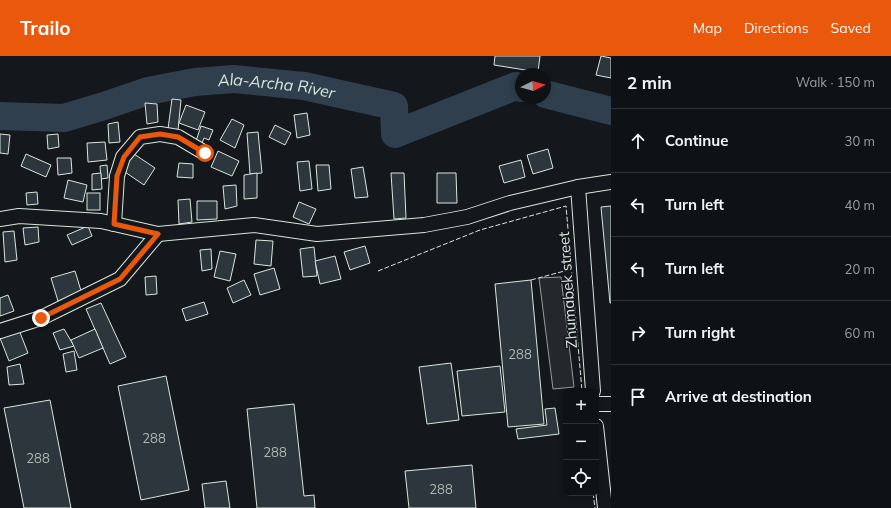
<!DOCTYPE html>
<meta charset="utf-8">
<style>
:root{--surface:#0f1215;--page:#1d2022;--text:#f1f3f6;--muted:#9b9ea0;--line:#2f3234;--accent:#ea580c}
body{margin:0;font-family:Mulish,sans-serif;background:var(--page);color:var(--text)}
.controls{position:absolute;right:12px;bottom:12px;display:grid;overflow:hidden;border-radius:8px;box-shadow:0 2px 6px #0003}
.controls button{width:36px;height:36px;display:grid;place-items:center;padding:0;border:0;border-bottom:1px solid var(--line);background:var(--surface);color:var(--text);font:20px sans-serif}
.compass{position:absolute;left:515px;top:12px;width:36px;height:36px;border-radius:50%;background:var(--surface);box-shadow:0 2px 6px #0003;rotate:85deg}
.stop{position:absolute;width:12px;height:12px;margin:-9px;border:3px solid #ea580c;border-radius:50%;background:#fff}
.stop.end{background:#ea580c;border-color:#fff;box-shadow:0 1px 4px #0008}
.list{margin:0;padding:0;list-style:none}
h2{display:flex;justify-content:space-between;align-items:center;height:52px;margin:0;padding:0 16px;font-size:17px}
h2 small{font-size:13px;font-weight:400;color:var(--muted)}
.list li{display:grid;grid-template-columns:26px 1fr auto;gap:12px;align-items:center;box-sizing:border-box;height:64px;padding:0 16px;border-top:1px solid var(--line)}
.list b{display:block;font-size:15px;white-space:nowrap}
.list em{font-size:13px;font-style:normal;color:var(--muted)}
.icon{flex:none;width:22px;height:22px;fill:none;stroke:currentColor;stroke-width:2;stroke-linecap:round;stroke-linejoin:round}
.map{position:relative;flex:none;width:611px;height:452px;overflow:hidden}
header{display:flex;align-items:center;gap:24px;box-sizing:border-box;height:56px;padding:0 20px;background:var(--accent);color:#fff}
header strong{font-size:19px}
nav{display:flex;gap:22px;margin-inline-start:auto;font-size:14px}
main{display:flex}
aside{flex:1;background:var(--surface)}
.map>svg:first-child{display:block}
</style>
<header>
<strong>Trailo</strong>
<nav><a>Map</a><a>Directions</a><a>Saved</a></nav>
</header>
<main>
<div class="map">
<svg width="611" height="452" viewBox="0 0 611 452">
<rect width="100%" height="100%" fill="#14181c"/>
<polygon fill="#24282b" stroke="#939e99" points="561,221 574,331 553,333 539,222"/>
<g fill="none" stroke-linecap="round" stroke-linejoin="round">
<g stroke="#2f3f4d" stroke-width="28">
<polyline points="545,38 611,55"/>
<path id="s1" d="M0 60 64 62 104 50 148 35 195 26 234 23 304 30 394 50 395 78 516 30 521 32"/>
</g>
</g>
<g fill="#2c363c" stroke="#d8e6dc">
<polygon points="495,0 540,0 538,16 494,9"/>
<polygon points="601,0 611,2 611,22 596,19"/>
<polygon points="172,43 181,44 178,74 168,73"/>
<polygon points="145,47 157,48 158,66 147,68"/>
<polygon points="186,49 205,56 198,74 179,67"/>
<polygon points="307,57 310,79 297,82 294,59"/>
<polygon points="232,63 244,69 235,92 220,84"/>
<polygon points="118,66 120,86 109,87 108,68"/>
<polygon points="275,69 291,77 285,89 269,81"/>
<polygon points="201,70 213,74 209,84 204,82 202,87 196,85"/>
<polygon points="258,76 262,117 250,118 247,77"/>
<polygon points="0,78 10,79 8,98 0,97"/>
<polygon points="58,78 59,91 48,93 47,79"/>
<polygon points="105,86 107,104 88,106 87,87"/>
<polygon points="548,93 553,112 533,118 527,99"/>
<polygon points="218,95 239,105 232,120 211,111"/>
<polygon points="26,98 51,109 46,121 21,110"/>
<polygon points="134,98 155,112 144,129 122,114"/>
<polygon points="57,102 71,102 72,117 58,119"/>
<polygon points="521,104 525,121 504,127 499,110"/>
<polygon points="309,105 312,133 300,135 297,106"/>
<polygon points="179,107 193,108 193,122 177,121"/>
<polygon points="107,109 108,122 101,123 100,110"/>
<polygon points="316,109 329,109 331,133 318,135"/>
<polygon points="363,111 368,141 355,142 351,113"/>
<polygon points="101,117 102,133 92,134 92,118"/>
<polygon points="257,117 257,142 244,143 244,119"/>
<polygon points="391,117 404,117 406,162 394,163"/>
<polygon points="437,117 456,117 457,147 437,147"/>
<polygon points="68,124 87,129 83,146 64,142"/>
<polygon points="236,129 237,150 225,153 223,130"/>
<polygon points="37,136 38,148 27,149 26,137"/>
<rect x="87" y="137" width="13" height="17"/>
<polygon points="190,143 192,166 179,168 178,144"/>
<polygon points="197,145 217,145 217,163 197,164"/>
<polygon points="299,146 316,153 309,168 293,161"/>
<polygon points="611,150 611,247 610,247 601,151"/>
<polygon points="88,170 92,180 72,189 67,179"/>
<polygon points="38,171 39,186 25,189 23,172"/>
<polygon points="14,175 17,204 5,206 3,176"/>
<polygon points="256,184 273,185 271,210 254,208"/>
<polygon points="365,190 370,207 350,214 344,196"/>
<polygon points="314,191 317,220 303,221 300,193"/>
<polygon points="211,193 212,213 202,215 200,194"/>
<polygon points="220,195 236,198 230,225 214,221"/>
<polygon points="335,200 341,223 320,228 315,205"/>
<polygon points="274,212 280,233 260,239 254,218"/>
<polygon points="75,215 82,238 58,245 51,222"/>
<polygon points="156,220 157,238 146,239 145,221"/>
<polygon points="244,224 251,239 233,247 227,232"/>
<polygon points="531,224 544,368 508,371 495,228"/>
<polygon points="8,239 14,255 0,260 0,242"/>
<polygon points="204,246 208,258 186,265 182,253"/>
<polygon points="101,247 126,301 110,308 86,253"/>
<polygon points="64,273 74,290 60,294 53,277"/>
<polygon points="95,273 103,292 79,302 71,284"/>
<polygon points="19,274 28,297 9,305 0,282"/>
<polygon points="74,295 77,314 66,316 63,298"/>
<polygon points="451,307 459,364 427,368 419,311"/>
<polygon points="20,308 24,328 9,329 7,311"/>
<polygon points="500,310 505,356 462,360 457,315"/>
<polygon points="166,320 189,434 141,444 118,330"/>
<polygon points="50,344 71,452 24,452 4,352"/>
<polygon points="294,348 304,440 314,439 315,452 257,452 247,353"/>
<polygon points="555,352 559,378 518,383 516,373 547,369 545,353"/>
<polygon points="472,409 476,452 409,452 405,415"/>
<polygon points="226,425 230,452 205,452 202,428"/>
</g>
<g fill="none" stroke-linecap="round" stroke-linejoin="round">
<g stroke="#d8e6dc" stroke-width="16">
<g id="minor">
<polyline points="578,131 593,335"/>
<polyline points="0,163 19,160 101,165 158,178 254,169 317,178 424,169 467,161 510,147 578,131 611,126"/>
<polyline points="114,168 117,120 123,101 140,81 160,78 178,81 205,97"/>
<polyline points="0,275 41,262 120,223 158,178"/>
<polyline points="596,348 611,348"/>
<polyline points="596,370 605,452"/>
</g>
</g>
<use href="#minor" stroke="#14181c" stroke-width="14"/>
<g stroke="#d8e6dc" stroke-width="1" stroke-dasharray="5 2" stroke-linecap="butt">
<polyline points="378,215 480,174 566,150 582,335"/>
<polyline points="531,224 572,213"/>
<polyline points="593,437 595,452"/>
</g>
</g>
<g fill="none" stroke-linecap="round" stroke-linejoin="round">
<polyline stroke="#ea580c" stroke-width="5" points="41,262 120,223 158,178 114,168 117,120 124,101 140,81 160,78 178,81 205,97"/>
</g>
<g text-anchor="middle" stroke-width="3" stroke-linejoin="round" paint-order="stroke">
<g font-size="13" fill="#adbab4">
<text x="520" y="303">288</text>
<text x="154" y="387">288</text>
<text x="275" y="401">288</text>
<text x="38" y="407">288</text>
<text x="441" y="438">288</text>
</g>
<g font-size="15" fill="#d8e6dc" stroke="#14181c">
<text transform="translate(568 234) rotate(-94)" y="5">Zhumabek street</text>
</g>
<g font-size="16" font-style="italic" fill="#d8e6dc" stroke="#14181c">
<text dy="6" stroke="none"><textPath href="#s1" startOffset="282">Ala-Archa River</textPath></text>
</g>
</g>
</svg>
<div class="controls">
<button>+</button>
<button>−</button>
<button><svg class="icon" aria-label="locate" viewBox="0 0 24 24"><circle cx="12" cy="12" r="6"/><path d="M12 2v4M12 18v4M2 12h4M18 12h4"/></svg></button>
</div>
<svg class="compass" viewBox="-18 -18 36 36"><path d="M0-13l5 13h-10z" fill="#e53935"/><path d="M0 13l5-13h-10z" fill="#9b9ea0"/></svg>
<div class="stop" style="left:205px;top:97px"></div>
<div class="stop end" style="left:41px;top:262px"></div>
</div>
<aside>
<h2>2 min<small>Walk · 150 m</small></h2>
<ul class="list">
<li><svg class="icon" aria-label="ahead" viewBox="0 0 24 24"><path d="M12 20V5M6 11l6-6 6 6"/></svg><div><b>Continue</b></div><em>30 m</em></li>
<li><svg class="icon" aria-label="left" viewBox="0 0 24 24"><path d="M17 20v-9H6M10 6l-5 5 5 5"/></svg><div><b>Turn left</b></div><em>40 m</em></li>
<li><svg class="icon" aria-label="left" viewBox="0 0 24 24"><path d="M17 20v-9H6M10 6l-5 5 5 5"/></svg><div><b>Turn left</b></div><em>20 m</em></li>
<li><svg class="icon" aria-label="right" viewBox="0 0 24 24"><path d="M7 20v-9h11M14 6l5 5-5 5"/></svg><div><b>Turn right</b></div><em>60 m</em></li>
<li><svg class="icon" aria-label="arrive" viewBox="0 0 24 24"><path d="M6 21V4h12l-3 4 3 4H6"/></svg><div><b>Arrive at destination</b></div></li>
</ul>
</aside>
</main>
